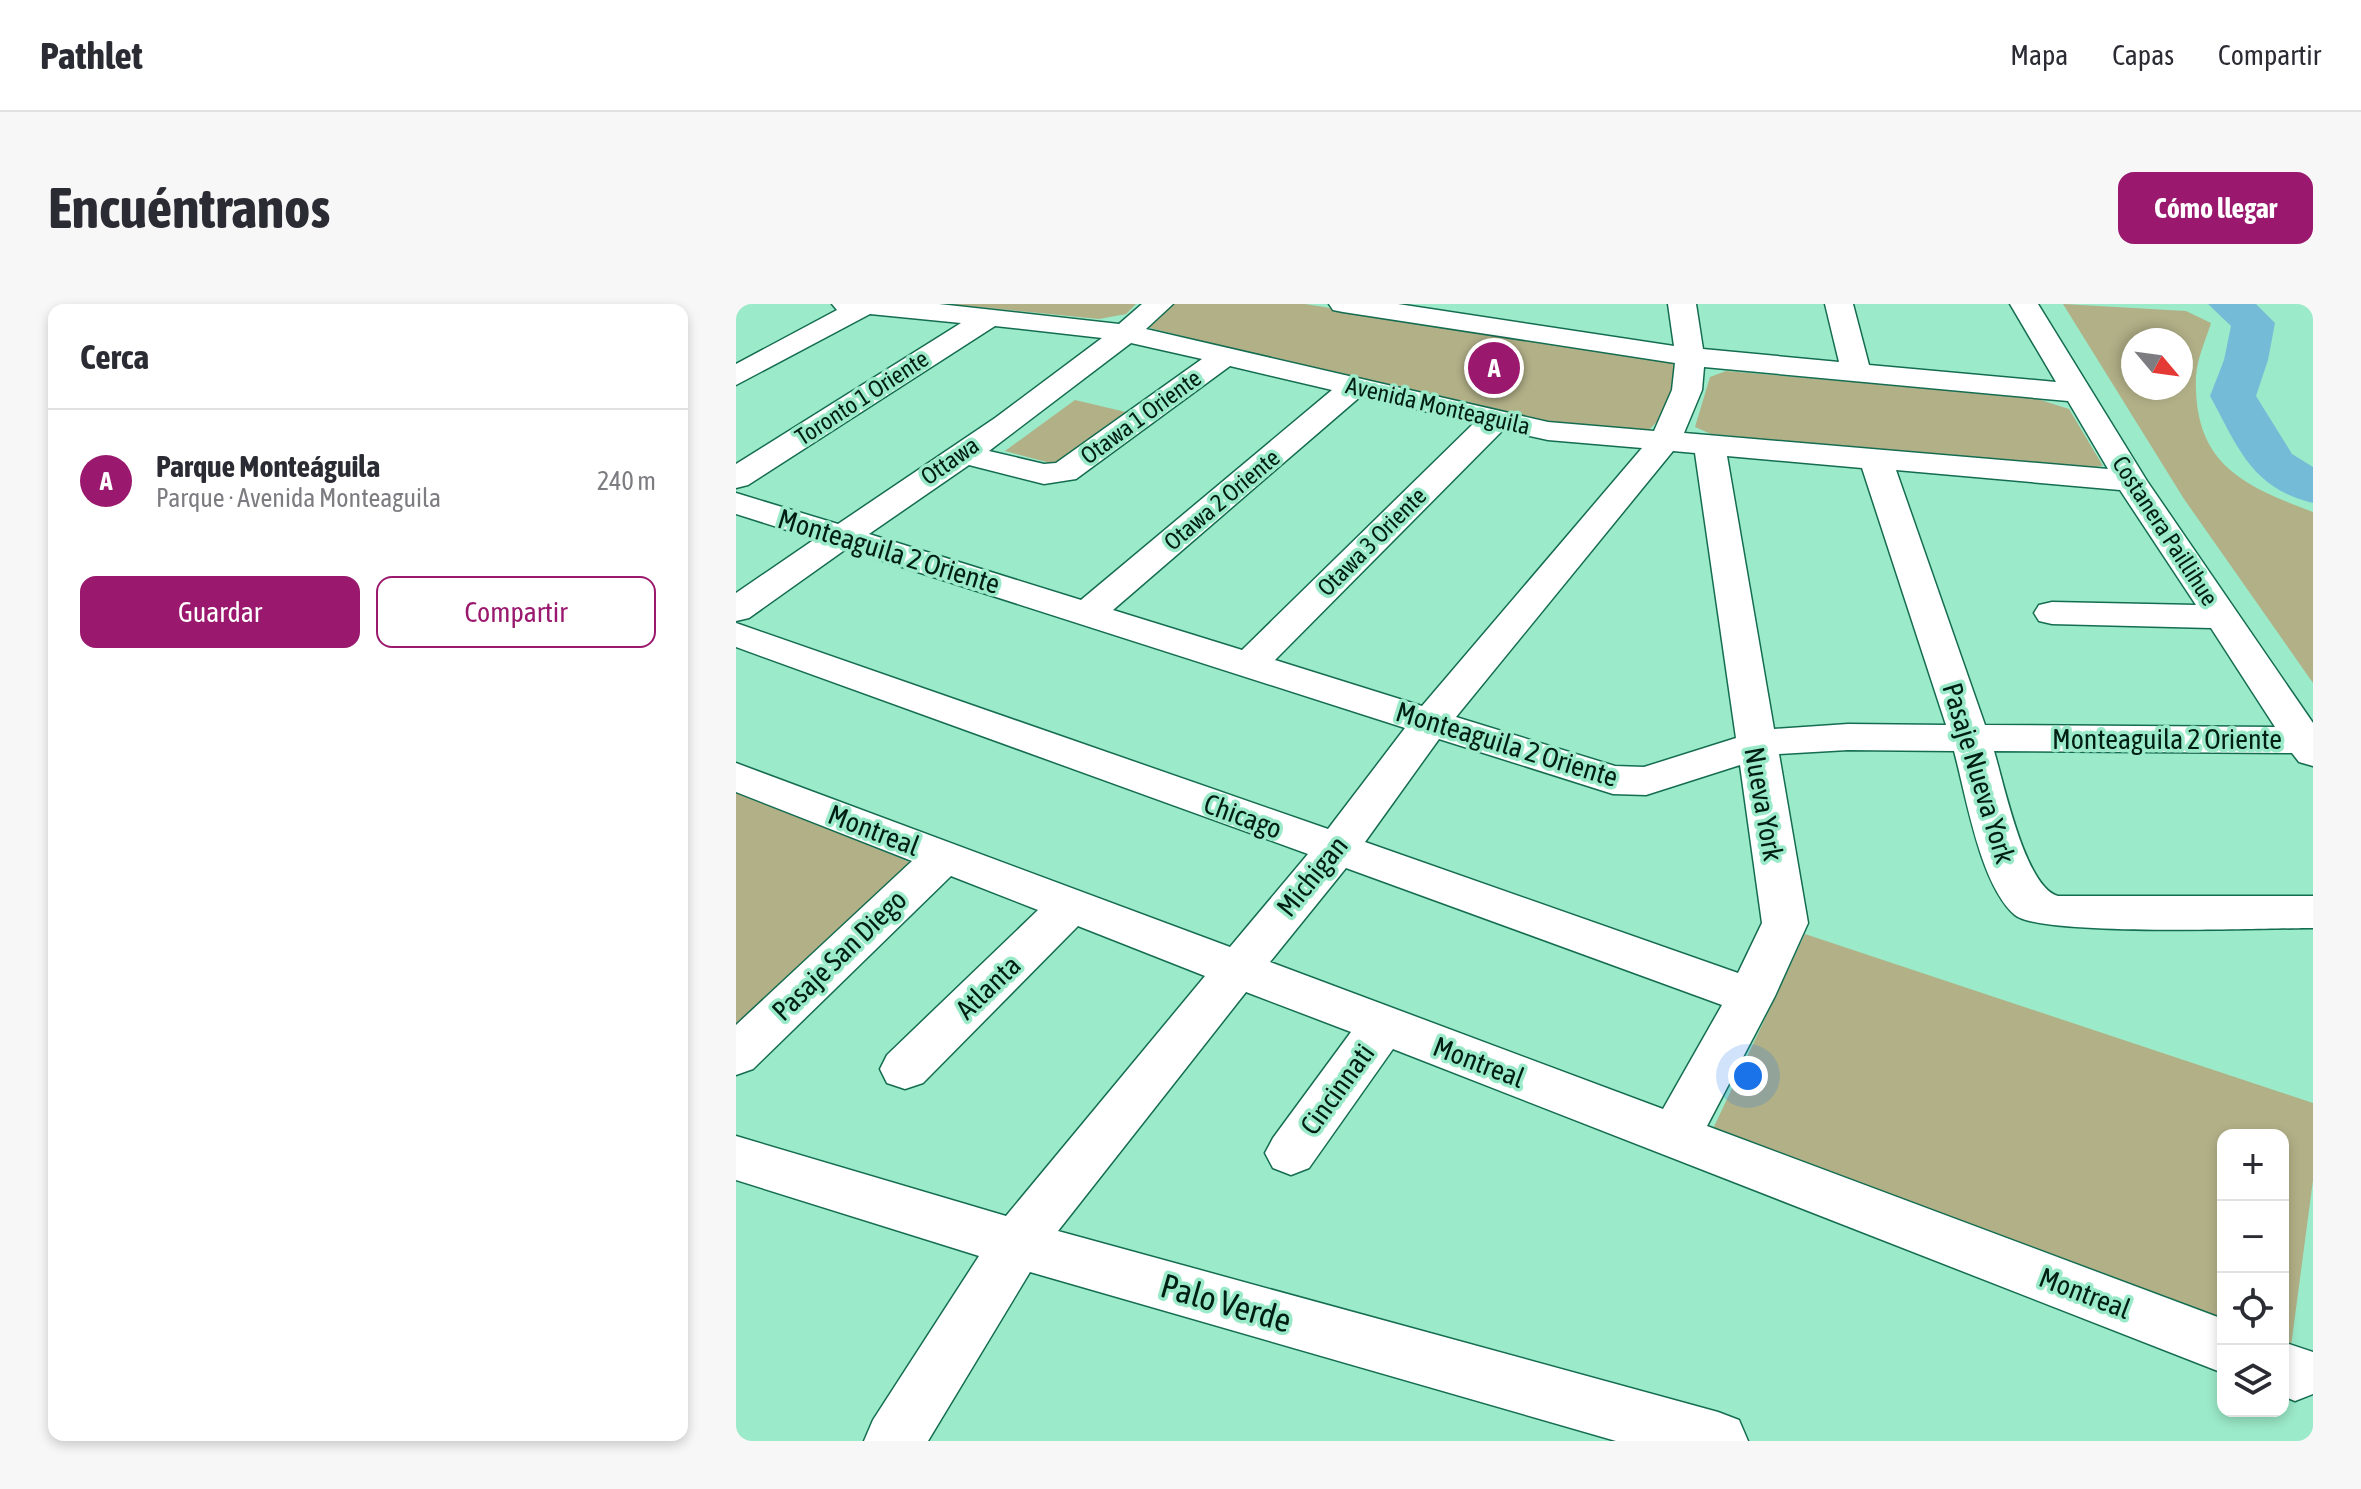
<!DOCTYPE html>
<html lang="es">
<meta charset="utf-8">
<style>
:root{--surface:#fff;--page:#f7f7f7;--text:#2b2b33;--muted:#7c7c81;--line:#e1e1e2;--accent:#9a196e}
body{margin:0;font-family:"Asap Condensed",sans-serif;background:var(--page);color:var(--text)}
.controls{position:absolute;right:24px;bottom:24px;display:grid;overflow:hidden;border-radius:16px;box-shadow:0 4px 12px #0003}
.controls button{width:72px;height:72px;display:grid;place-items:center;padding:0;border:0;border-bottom:2px solid var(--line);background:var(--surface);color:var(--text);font:40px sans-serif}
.compass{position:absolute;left:1385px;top:24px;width:72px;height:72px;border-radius:50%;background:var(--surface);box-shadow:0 4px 12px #0003;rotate:119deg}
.you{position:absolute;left:1012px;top:772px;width:28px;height:28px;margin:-20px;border:6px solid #fff;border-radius:50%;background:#1a73e8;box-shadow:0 0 0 12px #1a73e833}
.badge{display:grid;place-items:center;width:52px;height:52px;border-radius:50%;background:var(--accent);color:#fff;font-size:26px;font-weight:700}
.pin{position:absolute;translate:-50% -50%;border:4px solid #fff;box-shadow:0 2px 8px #0006}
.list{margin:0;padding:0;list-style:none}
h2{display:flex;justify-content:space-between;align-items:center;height:104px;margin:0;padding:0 32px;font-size:34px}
h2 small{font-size:26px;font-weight:400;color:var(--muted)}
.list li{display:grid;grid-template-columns:52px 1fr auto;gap:24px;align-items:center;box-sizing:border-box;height:144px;padding:0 32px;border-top:2px solid var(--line)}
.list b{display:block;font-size:30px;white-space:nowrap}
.list p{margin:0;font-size:26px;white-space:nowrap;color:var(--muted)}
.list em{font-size:26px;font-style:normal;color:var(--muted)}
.actions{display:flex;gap:16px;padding:24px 32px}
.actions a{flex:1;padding:18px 0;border:2px solid var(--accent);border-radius:16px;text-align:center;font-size:28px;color:var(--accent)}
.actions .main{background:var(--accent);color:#fff}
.icon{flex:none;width:44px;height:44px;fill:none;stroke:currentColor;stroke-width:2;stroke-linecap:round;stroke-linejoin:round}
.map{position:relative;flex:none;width:1577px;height:1137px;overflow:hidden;border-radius:16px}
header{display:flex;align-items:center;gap:48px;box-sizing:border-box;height:112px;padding:0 40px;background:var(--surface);border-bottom:2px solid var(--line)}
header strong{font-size:38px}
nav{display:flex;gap:44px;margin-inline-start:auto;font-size:28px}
.intro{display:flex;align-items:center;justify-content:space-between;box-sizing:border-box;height:192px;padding:0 48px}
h1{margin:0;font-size:56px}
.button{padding:20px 36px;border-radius:16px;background:var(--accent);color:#fff;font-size:28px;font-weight:700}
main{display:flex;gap:48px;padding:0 48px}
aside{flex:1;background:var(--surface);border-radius:16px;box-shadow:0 4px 12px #0003}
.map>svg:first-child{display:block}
</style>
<header>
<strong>Pathlet</strong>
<nav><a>Mapa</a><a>Capas</a><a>Compartir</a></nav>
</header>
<div class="intro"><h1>Encuéntranos</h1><a class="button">Cómo llegar</a></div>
<main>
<aside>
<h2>Cerca<small></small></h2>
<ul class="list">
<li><span class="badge">A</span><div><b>Parque Monteáguila</b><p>Parque · Avenida Monteaguila</p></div><em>240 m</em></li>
</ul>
<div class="actions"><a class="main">Guardar</a><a>Compartir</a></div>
</aside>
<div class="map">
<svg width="1577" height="1137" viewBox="0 0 1577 1137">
<rect width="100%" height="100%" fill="#9beac9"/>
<g fill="#b1b087" fill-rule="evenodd">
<polygon points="211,0 400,0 390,10 363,15"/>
<polygon points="432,0 569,0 934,58 942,63 935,103 912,127 786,117 414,24 412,22"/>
<path d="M1327 0 1450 7 1475 19C1470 35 1461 55 1460 72 1457 159 1505 181 1577 208V379L1448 195ZM1397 36H1445V84H1397Z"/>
<polygon points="990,67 1295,93 1333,105 1367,162 1342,164 975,130 959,123 974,73"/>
<polygon points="339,96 394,109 326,162 269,147"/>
<polygon points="0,487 179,560 0,729"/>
<polygon points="1069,630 1577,799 1577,876 1554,1050 1547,1047 1547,831 1487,831 1487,1024 975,829"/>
</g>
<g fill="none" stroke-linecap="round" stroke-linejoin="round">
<path fill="#74bbd8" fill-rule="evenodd" d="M1472 0H1520L1539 19 1532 56 1520 92 1556 150 1577 163V199C1515 184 1502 143 1474 92L1488 56 1495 22Z"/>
<g stroke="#156d51" stroke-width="3">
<g id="minor">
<path d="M96 0H203L383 20 406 0H437L410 25 812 118 918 127 936 86 939 59 607 8 597 6 593 0H662L938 42 932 0H960L967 45 1103 58 1089 0H1117L1133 61 1320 78 1274 0H1302L1411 177 1577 419V462L1563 458 1556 449 1258 447C1268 480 1289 583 1322 592H1577V624C1530 624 1305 633 1279 611 1244 581 1230 491 1218 447L1112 446 1043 450 1072 619 1039 692 971 822 1487 1015V1069L657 745 573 864 555 871 537 864 529 849 537 834 615 728 510 688 322 927 982 1108 1003 1116 1012 1137H880L294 968 192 1137H128L137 1116 243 952 0 876V832L270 912 469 672 342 622 187 779 169 785 151 779 144 765 151 751 302 606 215 572 17 765 0 771V721L176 557 0 488V459L494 643 572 550 0 343V319L592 525 669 424 110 245 13 314 0 317V289L79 235 0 210V189L102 220 259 114 366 34 259 22 12 181 0 184V160L225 19 134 10 0 81V60L101 6ZM395 39 466 55 320 159 308 160 253 147ZM494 62 596 86 345 296 133 230 233 161 308 180 340 175ZM968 63 1332 97 1372 165 948 129 966 86ZM625 92 738 119 506 346 377 306ZM767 126 812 136 906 144 686 402 539 356ZM937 147 959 149 1000 434 908 463 879 462 720 413ZM991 152 1126 164 1210 421 1112 420 1038 425ZM1160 166 1384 186 1460 301 1316 298 1303 301 1298 309 1303 317 1316 320 1475 324 1539 423 1249 421ZM703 435 877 490 910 491 1004 461 1026 619 1002 669 629 538ZM610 564 986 701 927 805 534 658Z"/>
<polygon points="1547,1038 1577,1048 1577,1090 1559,1097 1547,1092"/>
</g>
</g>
<use href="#minor" fill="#fff" fill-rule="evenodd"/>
</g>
<g text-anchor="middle" stroke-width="7" stroke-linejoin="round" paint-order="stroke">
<g font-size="24" fill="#001f14" stroke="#9beac9">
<text transform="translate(126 94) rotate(-33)" y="8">Toronto 1 Oriente</text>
<text transform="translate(702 102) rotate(13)" y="8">Avenida Monteaguila</text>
<text transform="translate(405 113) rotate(-36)" y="8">Otawa 1 Oriente</text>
<text transform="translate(214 157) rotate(-35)" y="8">Ottawa</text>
<text transform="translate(486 196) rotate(-40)" y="8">Otawa 2 Oriente</text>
<text transform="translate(1429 227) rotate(57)" y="8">Costanera Paillihue</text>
<text transform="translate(636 238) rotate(-45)" y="8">Otawa 3 Oriente</text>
</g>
<g font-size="28" fill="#001f14" stroke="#9beac9">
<text transform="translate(153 247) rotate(17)" y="10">Monteaguila 2 Oriente</text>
<text x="1431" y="445">Monteaguila 2 Oriente</text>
<text transform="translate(771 440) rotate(17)" y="10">Monteaguila 2 Oriente</text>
<text transform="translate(1243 469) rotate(73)" y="10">Pasaje Nueva York</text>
<text transform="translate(1028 500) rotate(80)" y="10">Nueva York</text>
<text transform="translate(507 512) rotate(20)" y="10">Chicago</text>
<text transform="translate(138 526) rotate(21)" y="10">Montreal</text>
<text transform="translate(576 572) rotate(-51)" y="10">Michigan</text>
<text transform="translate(103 651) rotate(-44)" y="10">Pasaje San Diego</text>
<text transform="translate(252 683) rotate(-44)" y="10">Atlanta</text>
<text transform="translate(743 758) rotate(21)" y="10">Montreal</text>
<text transform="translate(601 785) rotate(-54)" y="10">Cincinnati</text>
<text transform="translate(1349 989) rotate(21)" y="10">Montreal</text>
</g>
<g font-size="34" fill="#001f14" stroke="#9beac9">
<text transform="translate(490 999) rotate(16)" y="12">Palo Verde</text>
</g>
</g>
</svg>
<div class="controls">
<button>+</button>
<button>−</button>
<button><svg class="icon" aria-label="locate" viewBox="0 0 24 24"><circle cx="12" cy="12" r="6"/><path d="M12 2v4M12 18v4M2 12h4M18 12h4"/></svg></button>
<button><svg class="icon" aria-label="layers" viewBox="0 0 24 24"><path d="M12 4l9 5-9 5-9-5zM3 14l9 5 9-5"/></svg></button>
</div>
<svg class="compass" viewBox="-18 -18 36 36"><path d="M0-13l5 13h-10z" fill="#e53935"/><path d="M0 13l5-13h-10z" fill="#7c7c81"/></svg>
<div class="you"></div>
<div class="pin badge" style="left:758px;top:64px">A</div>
</div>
</main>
